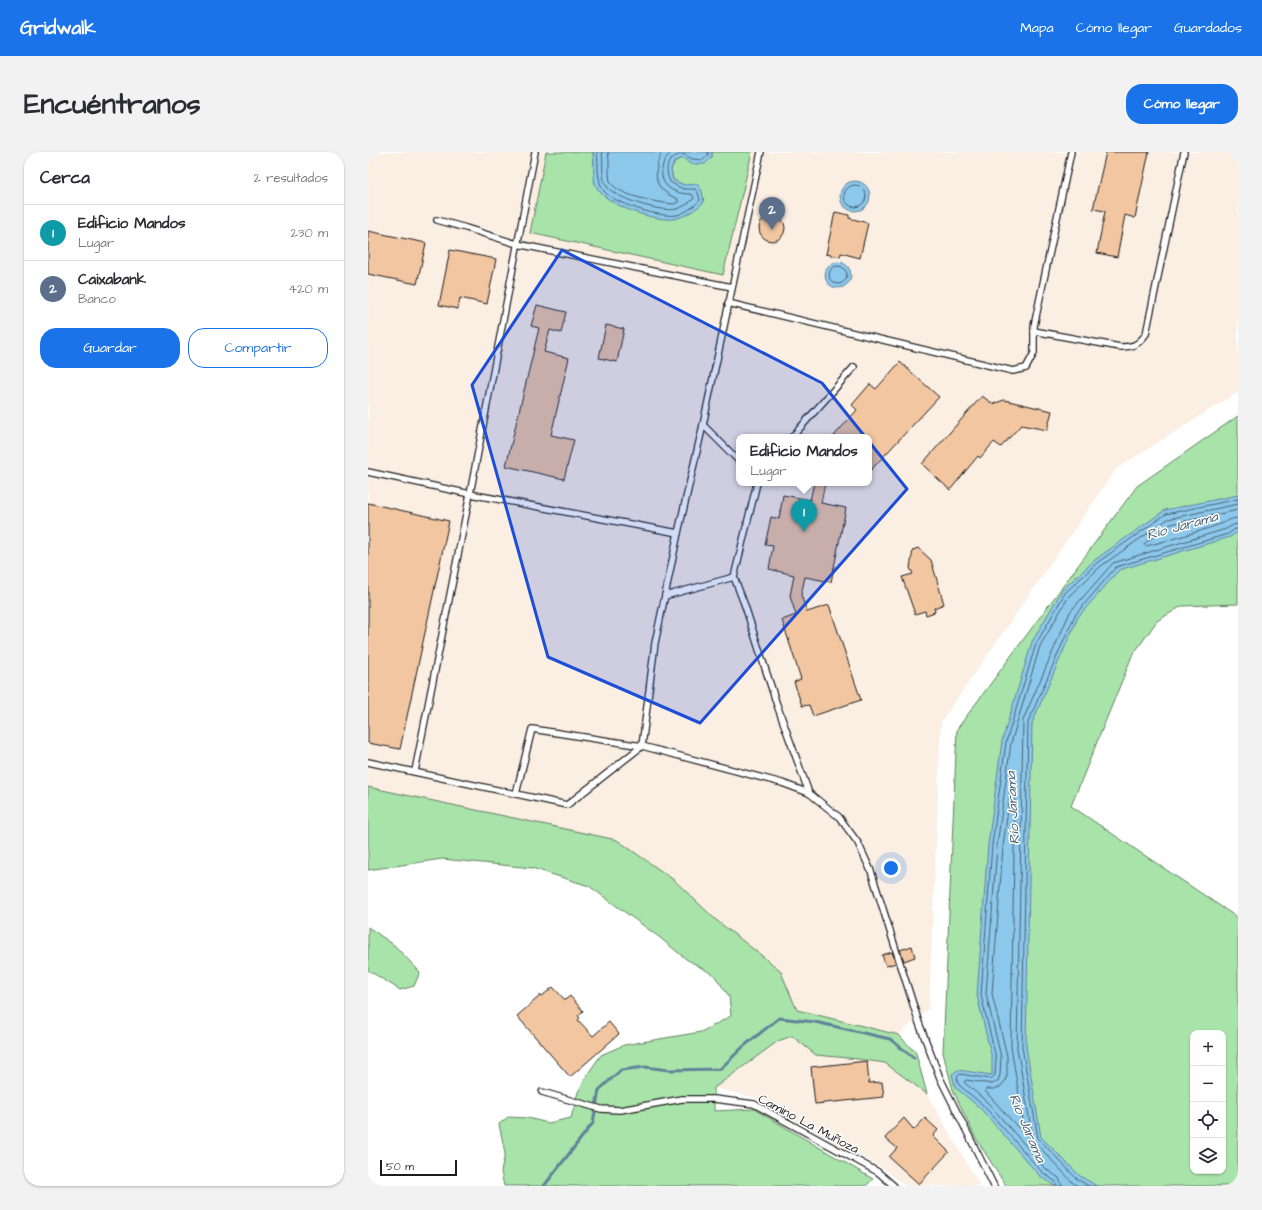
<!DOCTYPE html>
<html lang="es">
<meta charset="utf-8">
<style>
:root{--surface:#fff;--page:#f2f2f3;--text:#2b2b33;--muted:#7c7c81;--line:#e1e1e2;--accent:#1a73e8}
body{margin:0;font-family:"Architects Daughter",sans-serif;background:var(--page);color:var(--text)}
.controls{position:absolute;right:12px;bottom:12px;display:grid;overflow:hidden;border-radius:8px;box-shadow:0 1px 3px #0004}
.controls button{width:36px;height:36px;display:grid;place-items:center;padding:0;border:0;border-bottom:1px solid var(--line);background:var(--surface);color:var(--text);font:20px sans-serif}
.scale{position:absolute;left:12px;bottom:10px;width:77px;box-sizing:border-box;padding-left:4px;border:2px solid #1c1c1c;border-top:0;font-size:11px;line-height:14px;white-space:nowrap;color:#1c1c1c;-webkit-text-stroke:3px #fff;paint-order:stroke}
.you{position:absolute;left:523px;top:716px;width:14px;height:14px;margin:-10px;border:3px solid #fff;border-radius:50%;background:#1a73e8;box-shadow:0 0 0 6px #1a73e833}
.badge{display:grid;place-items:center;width:26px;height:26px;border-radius:50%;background:var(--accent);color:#fff;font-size:13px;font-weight:700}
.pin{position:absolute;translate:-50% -33px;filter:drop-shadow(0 1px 2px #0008)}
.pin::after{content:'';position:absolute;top:21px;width:14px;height:12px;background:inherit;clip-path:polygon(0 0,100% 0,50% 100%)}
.popup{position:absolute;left:368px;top:282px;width:136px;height:52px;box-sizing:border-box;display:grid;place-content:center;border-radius:8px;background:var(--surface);filter:drop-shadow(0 1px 3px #0005);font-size:13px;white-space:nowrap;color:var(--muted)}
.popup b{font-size:15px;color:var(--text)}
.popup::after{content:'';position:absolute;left:50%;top:100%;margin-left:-8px;border:8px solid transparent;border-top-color:var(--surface)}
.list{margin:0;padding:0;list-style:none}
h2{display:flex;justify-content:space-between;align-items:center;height:52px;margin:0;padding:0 16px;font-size:17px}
h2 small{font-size:13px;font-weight:400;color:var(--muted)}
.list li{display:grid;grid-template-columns:26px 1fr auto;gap:12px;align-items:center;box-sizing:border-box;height:56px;padding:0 16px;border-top:1px solid var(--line)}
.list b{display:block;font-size:15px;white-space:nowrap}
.list p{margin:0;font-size:13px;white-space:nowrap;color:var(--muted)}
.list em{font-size:13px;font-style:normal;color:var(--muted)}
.actions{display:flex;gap:8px;padding:12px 16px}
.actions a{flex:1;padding:9px 0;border:1px solid var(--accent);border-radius:16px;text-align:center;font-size:14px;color:var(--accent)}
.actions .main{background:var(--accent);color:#fff}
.icon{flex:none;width:22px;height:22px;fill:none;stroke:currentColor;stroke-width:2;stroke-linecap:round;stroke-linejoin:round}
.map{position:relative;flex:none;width:870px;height:1034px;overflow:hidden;border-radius:16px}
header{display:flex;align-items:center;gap:24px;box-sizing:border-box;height:56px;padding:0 20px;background:var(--accent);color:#fff}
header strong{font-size:19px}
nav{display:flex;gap:22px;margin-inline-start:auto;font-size:14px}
.intro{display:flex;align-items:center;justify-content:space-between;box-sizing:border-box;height:96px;padding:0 24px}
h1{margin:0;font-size:28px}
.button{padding:10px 18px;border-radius:16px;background:var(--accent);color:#fff;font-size:14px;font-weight:700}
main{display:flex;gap:24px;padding:0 24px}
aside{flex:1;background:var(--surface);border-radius:16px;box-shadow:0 1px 3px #0004}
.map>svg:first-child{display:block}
</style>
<header>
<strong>Gridwalk</strong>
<nav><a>Mapa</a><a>Cómo llegar</a><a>Guardados</a></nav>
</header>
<div class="intro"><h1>Encuéntranos</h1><a class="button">Cómo llegar</a></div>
<main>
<aside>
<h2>Cerca<small>2 resultados</small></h2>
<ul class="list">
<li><span class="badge" style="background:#0f9aa8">1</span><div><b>Edificio Mandos</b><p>Lugar</p></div><em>230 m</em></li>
<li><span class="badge" style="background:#5c6f8a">2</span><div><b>Caixabank</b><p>Banco</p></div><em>420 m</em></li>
</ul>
<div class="actions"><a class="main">Guardar</a><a>Compartir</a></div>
</aside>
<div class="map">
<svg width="870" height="1034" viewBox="0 0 870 1034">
<rect width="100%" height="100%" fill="#fff"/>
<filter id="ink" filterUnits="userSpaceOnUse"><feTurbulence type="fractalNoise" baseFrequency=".025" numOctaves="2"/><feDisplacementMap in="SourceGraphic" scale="8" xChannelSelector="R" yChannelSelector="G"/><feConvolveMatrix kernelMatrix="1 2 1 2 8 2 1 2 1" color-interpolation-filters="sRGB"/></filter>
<g filter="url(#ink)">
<g fill="#fbeee3" fill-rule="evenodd">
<path d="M0 0H870V240L748 317 573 570 561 856 531 883 429 858 412 818 348 768 306 728 249 688 0 635ZM371 285H501V331H371Z"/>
<polygon points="425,884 448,903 490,907 517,911 559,942 612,1034 537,1034 514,1015 476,996 385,945 346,936 410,889"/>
</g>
<g fill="#a8e3a9" stroke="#628062" fill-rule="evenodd">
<polygon points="178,0 225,0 227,33 316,33 305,28 303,17 307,9 315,6 344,5 344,0 384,0 355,123 162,81"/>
<path d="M870 264V452L814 454 789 469 764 504 703 654 870 766V1034H638L607 985 585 938 575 901 589 577 769 334ZM825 881H855V1019H825Z"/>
<polygon points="0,635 249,688 306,728 348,768 412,818 429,858 531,883 544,897 547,898 559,942 517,911 490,907 448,903 424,884 410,889 346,936 346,959 386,957 505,1027 498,1034 136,1034 133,1020 137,1001 131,972 140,965 160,966 180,971 203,966 210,940 221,920 233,903 256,893 333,880 363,864 361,844 346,823 318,807 291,785 221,734 164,716 74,707 0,718"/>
<polygon points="0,775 26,793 52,820 46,834 32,838 0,818"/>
</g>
<g fill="#8cc8ec" stroke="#5f8399">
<path d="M225 0H344V5L337 12H322L315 6 307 9 303 17 305 28 316 33 329 32 334 39 336 50C328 57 320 63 310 66 291 72 236 53 228 34 224 26 227 10 225 0Z"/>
<circle cx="487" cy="44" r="15"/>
<circle cx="470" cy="123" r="13"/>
<polygon points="870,343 870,380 862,385 751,418 710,465 664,571 658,894 673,985 712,1024 729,1034 687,1034 672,1024 612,956 587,935 584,922 590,918 624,923 624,907 609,843 620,693 634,589 664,490 694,438 728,407 797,358"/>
</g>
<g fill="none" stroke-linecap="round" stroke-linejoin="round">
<g stroke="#49616f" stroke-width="1">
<path d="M229 0C231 13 228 28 236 39 246 52 293 66 309 63 317 61 327 54 332 48L330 41 327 37H315L302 30C296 15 299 5 315 2L324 7 335 8 340 4V0"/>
<path d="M234 0C236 11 232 27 240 36 250 47 294 61 309 57 315 55 322 51 326 46L324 42C316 42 305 41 298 33 290 24 294 6 304 0"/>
<path d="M240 0C242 8 240 22 242 29 248 44 292 51 306 52L310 50V47C306 45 300 43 296 39 284 30 288 11 294 0"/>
<circle cx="487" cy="44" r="11"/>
<circle cx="470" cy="123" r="9"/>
<path d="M870 358 803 372 777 391 776 393 778 394C802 388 826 381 850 373 857 371 862 366 870 366"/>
<polygon points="645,632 647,634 643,895 657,979 655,981 617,939 618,937 626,937 632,935 637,929 639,923 639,904 624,842 635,695 643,634"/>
<polyline points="689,1034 688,1030 674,1020 615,953 591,933 589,925 592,922 623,927 627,923 628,906 613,843 624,693 638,590 668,492 697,441 730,410 798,362 870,347"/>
<polyline points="694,1034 691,1026 678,1017 619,950 596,930 598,928 624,932 630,929 632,923 633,905 618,842 629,694 643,591 672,494 701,444 733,414 800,367 870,352"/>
<polyline points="710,1034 705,1031 665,988 649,896 655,568 702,460 745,411 858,377 865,373 870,372"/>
<polyline points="721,1034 709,1027 670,986 654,895 660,570 707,463 748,415 860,382 867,377 870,377"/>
</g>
<polyline stroke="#5f8399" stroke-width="3" points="176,1034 225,971 231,938 253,918 277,915 301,918 352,917 376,894 411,866 447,870 522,887 546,906"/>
</g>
<g fill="#f2c6a1" stroke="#1c1c1c">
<polygon points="738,0 781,0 767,66 757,63 749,105 729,101 737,59 725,57"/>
<polygon points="467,60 481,63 481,66 500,71 492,106 473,101 472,105 458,102"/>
<circle cx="404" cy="76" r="13"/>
<polygon points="0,79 58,91 49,132 0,122"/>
<polygon points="82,98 128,107 119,152 92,146 90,157 71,153"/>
<polygon points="169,153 198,160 193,181 182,178 176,200 201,206 183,283 206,288 196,327 138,314 171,176 163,174"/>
<polygon points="238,173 256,177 249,210 231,206"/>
<polygon points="532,210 571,245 501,320 501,285 465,285 489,258 484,253 502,232 508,237"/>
<polygon points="614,244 625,252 636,248 684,259 679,278 653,273 633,295 626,290 612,306 610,304 582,338 554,312"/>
<polygon points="446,331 457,331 453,351 478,356 463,430 437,425 433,443 439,460 461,453 493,548 445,564 441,553 434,554 426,530 433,527 414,468 428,463 422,444 426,423 401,417 405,394 397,393 403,365 411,367 415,343 442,348"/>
<polygon points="0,351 81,369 32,597 0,591"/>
<polygon points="550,396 563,408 576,452 566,456 567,460 558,463 557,459 547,462 534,425 545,422 542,416 545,398"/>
<polygon points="544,794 547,805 536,809 532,798"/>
<polygon points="524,800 528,811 518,814 514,803"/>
<polygon points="185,835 197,848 202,844 215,859 210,864 212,866 210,868 225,884 241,870 251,882 202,925 149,864 173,843 174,844"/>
<polygon points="499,909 501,931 514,930 516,945 447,952 443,915"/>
<polygon points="536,966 546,978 557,966 570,978 565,984 581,1000 551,1032 521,1005 529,996 517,986"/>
</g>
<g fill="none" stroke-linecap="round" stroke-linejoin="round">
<g stroke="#1c1c1c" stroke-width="8">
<g id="service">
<polyline points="69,68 98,76 149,92 364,135"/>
<polyline points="360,151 645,219 658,216 666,201 666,174 703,0"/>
<path d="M666 179 752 195C765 195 770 193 778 182L816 0"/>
<polyline points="335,273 371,309"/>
<polyline points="424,285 486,215"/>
<polyline points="0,320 102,342 310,381"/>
<polyline points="389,331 366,425 377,454 409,553 441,641"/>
<polyline points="297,444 366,425"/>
<polyline points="0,610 199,653 274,594 287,491 310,381 335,273 393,0"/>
<polyline points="47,619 102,342 167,0"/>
<polyline points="148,642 164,577 274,594 414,631 441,641 471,665 490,691 503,719 551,871 572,926 626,1034"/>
<polyline points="174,940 233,957 252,958 314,947 346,947 386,952 510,1020 526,1034"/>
</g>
</g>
<use href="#service" stroke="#fff" stroke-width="5.5"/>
</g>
</g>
<path fill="#1d4ed8" fill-opacity="0.2" stroke="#1d4ed8" stroke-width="3" stroke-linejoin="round" d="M194 98 454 231 539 337 332 571 180 505 104 233Z"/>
<g text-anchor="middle" stroke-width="3" stroke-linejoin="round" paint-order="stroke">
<g font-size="13" fill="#1c1c1c" stroke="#fff">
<text transform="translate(441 971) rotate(28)" y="5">Camino La Muñoza</text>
</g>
<g font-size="14" font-style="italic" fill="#49616f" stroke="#fff">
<text transform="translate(814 373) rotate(-15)" y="5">Río Jarama</text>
<text transform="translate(644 656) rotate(-93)" y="5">Río Jarama</text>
<text transform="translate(660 976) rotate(67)" y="5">Río Jarama</text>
</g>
</g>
</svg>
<div class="controls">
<button>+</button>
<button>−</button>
<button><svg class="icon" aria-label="locate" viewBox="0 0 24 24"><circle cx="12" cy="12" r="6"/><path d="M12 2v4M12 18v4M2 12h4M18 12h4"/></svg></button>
<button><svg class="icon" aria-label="layers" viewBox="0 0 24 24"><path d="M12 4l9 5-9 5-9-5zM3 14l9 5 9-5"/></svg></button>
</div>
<div class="scale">50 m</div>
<div class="you"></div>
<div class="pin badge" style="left:436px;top:380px;background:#0f9aa8">1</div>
<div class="popup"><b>Edificio Mandos</b>Lugar</div>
<div class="pin badge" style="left:404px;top:78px;background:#5c6f8a">2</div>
</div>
</main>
